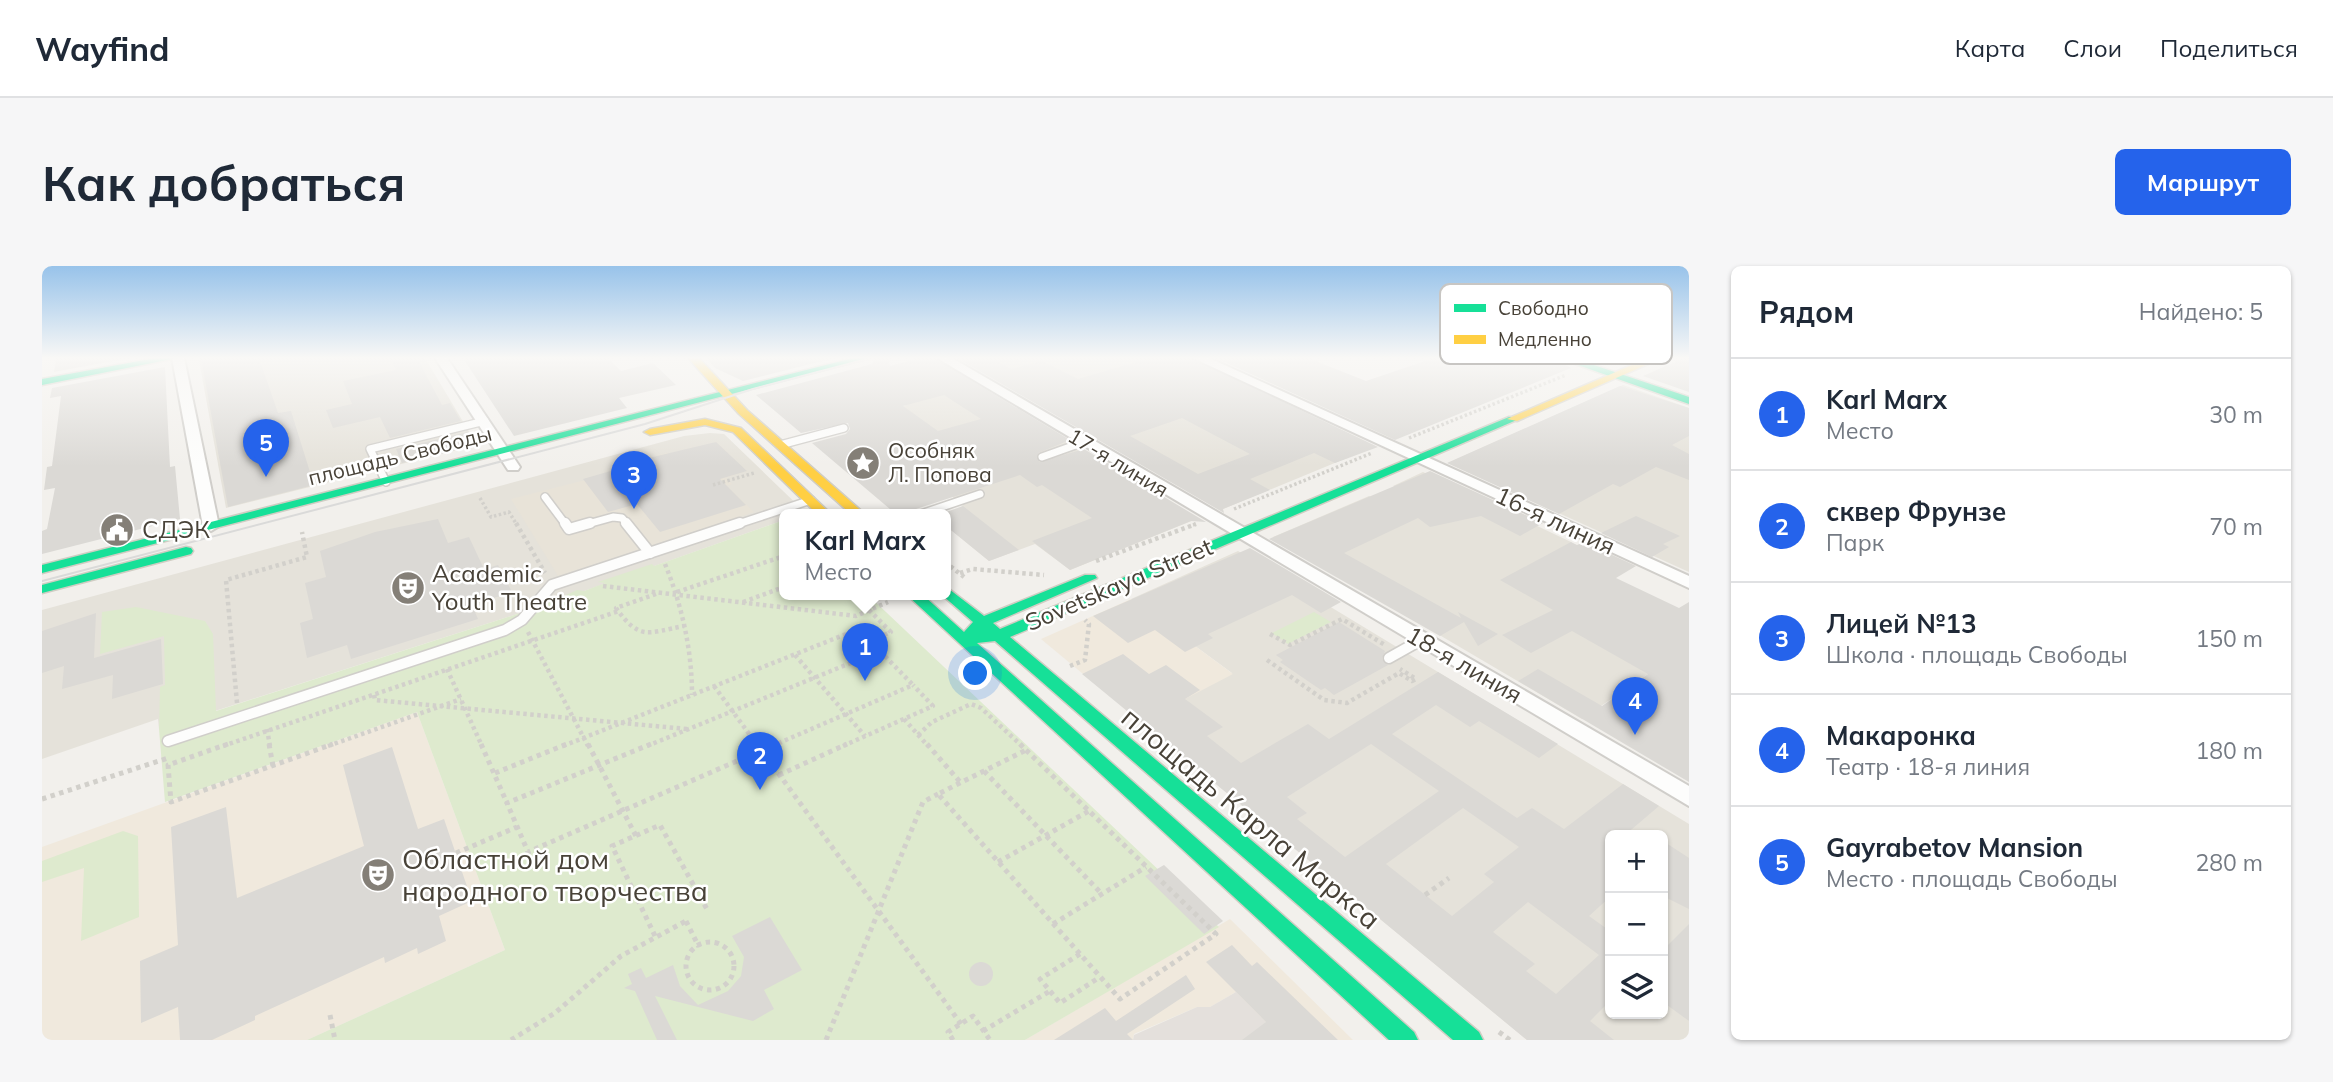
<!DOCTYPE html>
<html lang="ru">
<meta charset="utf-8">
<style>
:root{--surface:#fff;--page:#f6f6f7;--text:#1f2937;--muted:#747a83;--line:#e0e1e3;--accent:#2563eb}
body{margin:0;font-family:Mulish,sans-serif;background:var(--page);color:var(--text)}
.controls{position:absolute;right:21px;bottom:21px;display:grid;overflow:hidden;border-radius:10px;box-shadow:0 2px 5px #0004}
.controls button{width:63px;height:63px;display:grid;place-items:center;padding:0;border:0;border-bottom:2px solid var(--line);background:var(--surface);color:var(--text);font:35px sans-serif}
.you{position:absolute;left:934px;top:408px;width:24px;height:24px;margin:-18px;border:5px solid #fff;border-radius:50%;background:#1a73e8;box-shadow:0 0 0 10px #1a73e833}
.badge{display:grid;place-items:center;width:46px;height:46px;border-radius:50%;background:var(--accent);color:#fff;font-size:23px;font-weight:700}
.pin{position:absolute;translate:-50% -58px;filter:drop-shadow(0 2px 4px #0008)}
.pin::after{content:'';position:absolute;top:37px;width:24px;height:21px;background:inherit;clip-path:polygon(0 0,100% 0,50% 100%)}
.popup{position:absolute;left:737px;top:243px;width:172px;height:91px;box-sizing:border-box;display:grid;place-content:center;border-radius:10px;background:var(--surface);filter:drop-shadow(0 2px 5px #0005);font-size:23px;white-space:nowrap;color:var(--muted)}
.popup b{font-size:26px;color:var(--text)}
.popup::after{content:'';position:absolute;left:50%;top:100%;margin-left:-14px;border:14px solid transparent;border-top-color:var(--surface)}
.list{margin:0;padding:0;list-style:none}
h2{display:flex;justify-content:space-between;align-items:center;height:91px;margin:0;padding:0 28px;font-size:30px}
h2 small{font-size:23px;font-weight:400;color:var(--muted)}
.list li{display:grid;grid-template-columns:46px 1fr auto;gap:21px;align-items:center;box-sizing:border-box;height:112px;padding:0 28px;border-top:2px solid var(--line)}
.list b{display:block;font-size:26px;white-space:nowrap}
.list p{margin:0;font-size:23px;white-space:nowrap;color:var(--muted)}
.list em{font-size:23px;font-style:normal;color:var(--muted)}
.icon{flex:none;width:38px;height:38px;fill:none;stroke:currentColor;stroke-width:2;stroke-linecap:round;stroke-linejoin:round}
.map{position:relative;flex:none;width:1647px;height:774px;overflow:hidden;border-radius:10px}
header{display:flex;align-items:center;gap:42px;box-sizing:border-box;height:98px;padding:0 35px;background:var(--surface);border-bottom:2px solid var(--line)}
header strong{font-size:33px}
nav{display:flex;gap:38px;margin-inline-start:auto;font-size:24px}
.intro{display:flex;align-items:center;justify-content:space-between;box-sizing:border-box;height:168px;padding:0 42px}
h1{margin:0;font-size:49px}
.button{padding:18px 32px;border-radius:10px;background:var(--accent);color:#fff;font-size:24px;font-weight:700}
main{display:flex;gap:42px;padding:0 42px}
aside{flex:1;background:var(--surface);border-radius:10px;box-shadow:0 2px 5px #0004}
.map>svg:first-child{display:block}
</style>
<header>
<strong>Wayfind</strong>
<nav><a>Карта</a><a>Слои</a><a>Поделиться</a></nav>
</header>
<div class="intro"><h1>Как добраться</h1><a class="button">Маршрут</a></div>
<main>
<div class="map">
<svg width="1647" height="774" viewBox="0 0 1647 774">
<rect width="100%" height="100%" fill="#f2f0ec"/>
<g fill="#e5e2da" fill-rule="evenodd">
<polygon points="169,92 383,92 435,179 184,242 157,94"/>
<polygon points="924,92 1138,92 1329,182 1181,243"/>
<polygon points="918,109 1152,254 1028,304 993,278 947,295 904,260 903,249 921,240 893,216 853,145"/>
<polygon points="1581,119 1647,142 1647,306 1406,197"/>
<polygon points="668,167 682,168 766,249 742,249 742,254 500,340 117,463 116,453 0,493 0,344 642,170"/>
<polygon points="1381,206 1529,276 1616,401 1540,453 1231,271 1327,230 1363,248 1365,227 1351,220"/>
<path d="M1196 285 1647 558V774H1485L1099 456 1190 407 1089 333ZM1568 569H1621V748H1568Z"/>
</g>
<g fill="#f0e9dd">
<polygon points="1089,333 1191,408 1099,456 999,373"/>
<polygon points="375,446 463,684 265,774 0,774 0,581"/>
<polygon points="1188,653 1311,774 1212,774 1194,726 1168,741 1155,741 1092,768 1091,774 983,774"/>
</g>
<polygon fill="#e4e0dc" points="1194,726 1224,756 1212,774 1091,774 1092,769 1155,741 1168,741"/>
<polygon fill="#e8e3d8" points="674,176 705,205 684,212 690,218 685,220 712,246 516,310 469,233 598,200 594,195 625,187 630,192"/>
<g fill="#deeace">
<polygon points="742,254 742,329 826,329 1177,661 983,774 265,774 463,684 375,446 123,536 117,463 118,421 123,419 122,370 58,388 60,346 94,341 163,355 171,368 174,445 500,340 535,324 542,325 563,317 556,316 610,298 612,300"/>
<polygon points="1272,346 1289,356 1246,378 1230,367"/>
<polygon points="81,565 96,570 97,651 39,675 42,602 0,616 0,595"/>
</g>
<g fill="#dbd9d5" fill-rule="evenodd">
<polygon points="14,92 87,92 12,106"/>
<polygon points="159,92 217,92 236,147 249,145 272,219 186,241"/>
<polygon points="348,92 375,92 400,139 408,137 419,155 348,172 338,151 291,162 284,144 310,138 301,115 354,104"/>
<polygon points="421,92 566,92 579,105 611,97 634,119 577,132 585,142 472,170"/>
<polygon points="664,92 792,92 701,115 673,102"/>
<path d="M833 92H847L848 100 878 92H892L1028 174 996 187 997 196 1042 183 1164 256 1149 255 1028 304 990 275 1050 252 1000 219 995 221 978 209 874 243 870 249H855L770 177 804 168 808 163 806 157 759 167 714 129 830 98ZM902 129 939 153 896 165 861 140Z"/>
<path d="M915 92H949L969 103 1000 95 1036 113 1108 92H1149L1336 181 1293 197 1272 187 1208 213 1228 224 1181 243 1182 247ZM1140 152 1208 188 1156 208 1088 170Z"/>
<polygon points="1174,92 1266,92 1324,115 1392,92 1511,92 1529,102 1353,174"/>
<polygon points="1642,92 1647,92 1647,126 1601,110"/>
<polygon points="123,101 128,201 133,200 138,253 0,288 0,265 5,263 13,222 2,224 5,201 10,200 19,130 8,132 10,122"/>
<polygon points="1578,120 1647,142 1647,170 1630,179 1647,188 1647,214 1614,201 1578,221 1571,218 1517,248 1405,197"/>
<polygon points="426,166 434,179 360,197 354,183"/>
<polygon points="674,176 705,205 678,213 704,239 618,266 595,238 566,246 541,213 596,197 594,195"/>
<polygon points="1388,205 1501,257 1478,270 1439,250 1388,261 1376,252 1302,287 1419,352 1416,346 1456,368 1436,380 1422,356 1398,370 1227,273"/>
<polygon points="921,240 977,284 947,295 904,260 904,249 896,249"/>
<polygon points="1594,250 1638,270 1621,278 1627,281 1610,291 1559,267"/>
<polygon points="396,253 406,277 427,271 442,303 456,299 470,326 430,339 436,353 309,393 305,379 265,392 258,357 271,353 263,317 284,311 278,285 333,266"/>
<polygon points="1529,276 1535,279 1542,276 1594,300 1574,312 1637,342 1647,336 1647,516 1476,415 1496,403 1560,440 1606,408 1530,365 1489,387 1460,369 1511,344 1458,314"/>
<polygon points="1208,282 1299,336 1279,347 1250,329 1166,368 1171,372 1143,386 1113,364 1086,377 1051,350"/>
<polygon points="54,347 52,392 119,373 121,418 70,433 71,409 20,423 22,400 0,407 0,365"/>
<polygon points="1297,356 1343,385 1340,393 1346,399 1292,429 1283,422 1279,424 1238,396 1241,394 1234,389"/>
<path d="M1081 388 1107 408 1124 399 1158 424 1143 433 1181 461 1165 470 1199 497 1266 458 1287 473 1396 406 1516 478 1497 492 1437 455 1428 461 1394 439 1350 468 1475 552 1490 542 1522 563 1581 518 1617 540 1583 569H1568V631L1547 650 1568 665V735L1548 755 1572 774H1485L1040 408ZM1329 478 1397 525 1303 591 1255 553 1265 547 1245 531ZM1421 542 1477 581 1442 608 1452 616 1410 650 1344 598ZM1486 636 1557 689 1514 728 1484 705 1493 698 1451 666Z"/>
<polygon points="350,481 376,563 402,553 430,635 397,650 404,675 376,688 375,682 343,697 342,691 213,750 213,754 170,774 138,774 136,741 99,757 98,695 136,679 129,561 184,541 195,632 322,580 301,499"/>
<polygon points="1621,575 1647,592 1647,643 1621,630"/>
<polygon points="1122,599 1181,655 1162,668 1103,610"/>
<polygon points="728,651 760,704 722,724 732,743 711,755 613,730 635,774 615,774 593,725 582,722 590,718 586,708 599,702 604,712 631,699 638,720 656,739 686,725 699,710 702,691 690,670"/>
<polygon points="1647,658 1647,755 1621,736 1621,684"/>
<polygon points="1190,679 1210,700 1215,696 1296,774 1200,774 1224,756 1164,696"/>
<circle cx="939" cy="708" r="12"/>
<polygon points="1144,709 1153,723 1085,768 1091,774 1012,774 1063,742 1074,755"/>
</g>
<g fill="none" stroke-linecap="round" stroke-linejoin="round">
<g stroke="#d0ceca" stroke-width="10">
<g id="lane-far1">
<polyline points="738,179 802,162"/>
<polyline points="1000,191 1042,176"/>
<polyline points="344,216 328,183 443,155"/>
<polyline points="503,231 524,259"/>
<polyline points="876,249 938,228"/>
<polyline points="542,259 571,251 580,252 586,259"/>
<polyline points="693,259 769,234"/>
</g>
</g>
<g stroke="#d0ceca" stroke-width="13">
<g id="lane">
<polyline points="523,257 527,263 548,257"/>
<polyline points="584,257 608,287"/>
<polyline points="1347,392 1379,374"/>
<polyline points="126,475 463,364 480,354 510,319 698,257"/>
</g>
</g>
<g stroke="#d0ceca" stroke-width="4">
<g id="street">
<polygon points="130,92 142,92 177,260 169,265 161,260"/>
<polygon points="393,92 405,92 478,201 476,204 466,204"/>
<polygon points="895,92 910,92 1647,520 1647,540"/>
<polygon points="1151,92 1167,92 1647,310 1647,322"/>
</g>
</g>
<g stroke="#d0cdc3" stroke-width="3">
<g id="fast">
<polygon points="113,92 135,92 0,119 0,113"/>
<polygon points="811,92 828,92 0,307 0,299"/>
<polygon points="1516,92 1531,92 1647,131 1647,138"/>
<polygon points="1467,151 1477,153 968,371 1437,766 1441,774 1411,774 953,375 935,377 1372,766 1376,774 1347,774 865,329 881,329 922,366 931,356 900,329 903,329 903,320 942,350 1043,309 1053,309 1055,312 951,357 958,363"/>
<polygon points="144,281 149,282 151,285 149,288 0,327 0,319"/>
</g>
</g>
<g stroke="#d0cdc3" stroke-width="3">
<g id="slow">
<polygon points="646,92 657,92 705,144 824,249 810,249 697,148"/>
<polygon points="1606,92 1620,92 1475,155 1465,153"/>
<polygon points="663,153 699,162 790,249 776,249 691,166 663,159 608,169 602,166 608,163"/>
</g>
</g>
<g stroke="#d2d0cb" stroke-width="3.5" stroke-dasharray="2.5 2.5" stroke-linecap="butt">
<polyline points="1367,172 1524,109"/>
<polyline points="671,219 712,207"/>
<polyline points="438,232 449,251 467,246 475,259"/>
<polyline points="1192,243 1330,187"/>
<polyline points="1151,259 1154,258"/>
</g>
<g stroke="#d2d0cb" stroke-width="4.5" stroke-dasharray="3.5 3.5" stroke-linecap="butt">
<polyline points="474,257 503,307"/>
<polyline points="1054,295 1154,258"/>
<polyline points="903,296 922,311"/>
<path d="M623 298C640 340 650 384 650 429"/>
<polyline points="918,307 931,303 1002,309"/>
<polyline points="561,320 814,350 846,336"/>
<polyline points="635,326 742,290"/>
<path d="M614 328 574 342C598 375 605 367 642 360"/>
<polyline points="701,336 742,321"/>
<polyline points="827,344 849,366 828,375"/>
<polyline points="486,366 546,480"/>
<polyline points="1228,368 1248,379 1300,353 1343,379"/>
<polyline points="753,389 823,470"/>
<polyline points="1225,394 1282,434 1305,437 1357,407 1370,415 1374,413 1358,403"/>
<polyline points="1028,400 1043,394 1047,358 1043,354"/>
<polyline points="405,403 440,480"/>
<polyline points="672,420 716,480"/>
<polyline points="332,429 333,434 645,463"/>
<polyline points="195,437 184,314 265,291 260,266"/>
<polyline points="862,453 886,480"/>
<polyline points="225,463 228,480"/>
<polyline points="876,469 890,456 929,438 939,442 980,480"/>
<polyline points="181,480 577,345"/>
<polyline points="286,480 419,433"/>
<polyline points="521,480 817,363 838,385"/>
<polyline points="605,480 838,385 871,419"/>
<polyline points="730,480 871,419"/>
<polyline points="801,480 891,440 871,419"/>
</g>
<g stroke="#d2d0cb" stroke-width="5" stroke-dasharray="4.5 4.5" stroke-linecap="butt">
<polyline points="186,478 126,499 129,536 291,478"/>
<polyline points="227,478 231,500"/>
<polyline points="439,478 465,537"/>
<polyline points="546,478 594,570"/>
<polyline points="609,478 465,537 486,586 734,478"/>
<polyline points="715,478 919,758"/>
<polyline points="885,478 919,517"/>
<polyline points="978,478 984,484"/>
<polygon points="984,484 1174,668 1078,733 896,528"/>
<polyline points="942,505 1060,628"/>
<polyline points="453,507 525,478"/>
<polyline points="737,509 805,478"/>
<polyline points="0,533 126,492"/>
<polyline points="414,587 475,561"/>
<polyline points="956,596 1047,545"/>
<polyline points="1383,629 1407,612"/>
<polyline points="644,655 657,681"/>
<polyline points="1011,658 1104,601"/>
<polyline points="613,670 570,580 618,559 666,645"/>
<circle cx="668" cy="700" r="24"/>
<polyline points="1038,688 998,713 1018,737 1058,711"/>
<polyline points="288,749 293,774"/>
<polyline points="941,765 1008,725"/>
<polyline points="1457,766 1468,774"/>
<polyline points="469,774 513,747 579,690 644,655"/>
<polyline points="784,774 881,536 896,528"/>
<polyline points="911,774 906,766 931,750 948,774"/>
</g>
<use href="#lane-far1" stroke="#fdfdfc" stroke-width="7"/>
<use href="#lane" stroke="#fdfdfc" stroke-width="10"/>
<use href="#street" fill="#fdfdfc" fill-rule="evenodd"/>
<use href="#fast" fill="#16e098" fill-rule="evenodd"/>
<use href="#slow" fill="#ffcf43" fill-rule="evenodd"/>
<polyline stroke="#dadad9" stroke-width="2" points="0,315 603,158 711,123 829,92"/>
</g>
<linearGradient id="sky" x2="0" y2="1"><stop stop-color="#98c3ea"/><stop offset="0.46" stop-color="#f9f8f6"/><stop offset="1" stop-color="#f9f8f6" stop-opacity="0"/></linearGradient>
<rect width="1647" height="200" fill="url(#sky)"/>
<defs>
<g id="sight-disc" transform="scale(1.75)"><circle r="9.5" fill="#847f77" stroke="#fff"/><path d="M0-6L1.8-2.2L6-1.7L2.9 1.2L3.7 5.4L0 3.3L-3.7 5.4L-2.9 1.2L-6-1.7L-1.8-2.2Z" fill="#fff"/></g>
<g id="civic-disc" transform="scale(1.75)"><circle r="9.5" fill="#847f77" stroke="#fff"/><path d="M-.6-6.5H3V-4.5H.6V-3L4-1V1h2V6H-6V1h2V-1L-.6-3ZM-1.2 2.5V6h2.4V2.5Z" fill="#fff"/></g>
<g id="theatre-disc" transform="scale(1.75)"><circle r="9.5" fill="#847f77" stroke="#fff"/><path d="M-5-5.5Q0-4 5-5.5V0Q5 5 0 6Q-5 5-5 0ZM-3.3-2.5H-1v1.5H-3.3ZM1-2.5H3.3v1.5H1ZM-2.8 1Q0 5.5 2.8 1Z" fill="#fff"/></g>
</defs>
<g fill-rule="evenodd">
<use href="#sight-disc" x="821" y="197"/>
<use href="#civic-disc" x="75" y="264"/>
<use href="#theatre-disc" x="366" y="322"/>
<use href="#theatre-disc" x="336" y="609"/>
</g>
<g text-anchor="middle" stroke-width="5" stroke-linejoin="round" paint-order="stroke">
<g font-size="21" fill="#484238" stroke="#fff" text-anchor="start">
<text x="846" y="192">Особняк<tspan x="846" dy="24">Л. Попова</tspan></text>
</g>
<g font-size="21" fill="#484238" stroke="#fff">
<text transform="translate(358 190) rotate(-14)" y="7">площадь Свободы</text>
<text transform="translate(1076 197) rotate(31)" y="7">17-я линия</text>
</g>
<g font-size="24" fill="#484238" stroke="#fff">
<text transform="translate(1513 255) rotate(25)" y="8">16-я линия</text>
<text transform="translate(1077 319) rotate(-23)" y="8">Sovetskaya Street</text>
<text transform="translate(1422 399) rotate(30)" y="8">18-я линия</text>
</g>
<g font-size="24" fill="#484238" stroke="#fff" text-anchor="start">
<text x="100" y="272">СДЭК</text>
<text x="390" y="316">Academic<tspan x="390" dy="28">Youth Theatre</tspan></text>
</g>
<g font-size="28" fill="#484238" stroke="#fff">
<text transform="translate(1209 552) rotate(40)" y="10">площадь Карла Маркса</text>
</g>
<g font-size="28" fill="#484238" stroke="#fff" text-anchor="start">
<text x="360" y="603">Областной дом<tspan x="360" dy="32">народного творчества</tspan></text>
</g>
</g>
<rect x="1398" y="18" width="232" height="80" rx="10" fill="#fff" stroke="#c8c6c3" stroke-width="2"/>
<rect x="1412" y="38" width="32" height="8" fill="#16e098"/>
<rect x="1412" y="69" width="32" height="9" fill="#ffcf43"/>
<g font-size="19" fill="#484238">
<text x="1456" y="49">Свободно</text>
<text x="1456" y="80">Медленно</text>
</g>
</svg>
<div class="controls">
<button>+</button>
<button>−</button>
<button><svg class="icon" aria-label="layers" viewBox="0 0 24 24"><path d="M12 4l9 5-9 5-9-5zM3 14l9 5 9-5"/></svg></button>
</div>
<div class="you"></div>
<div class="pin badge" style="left:823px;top:415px">1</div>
<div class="popup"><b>Karl Marx</b>Место</div>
<div class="pin badge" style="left:718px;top:524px">2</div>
<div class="pin badge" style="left:592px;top:243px">3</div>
<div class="pin badge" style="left:1593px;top:469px">4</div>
<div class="pin badge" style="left:224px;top:211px">5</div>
</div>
<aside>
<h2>Рядом<small>Найдено: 5</small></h2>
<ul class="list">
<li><span class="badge">1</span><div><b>Karl Marx</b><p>Место</p></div><em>30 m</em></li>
<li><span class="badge">2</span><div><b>сквер Фрунзе</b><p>Парк</p></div><em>70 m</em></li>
<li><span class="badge">3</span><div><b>Лицей №13</b><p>Школа · площадь Свободы</p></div><em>150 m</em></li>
<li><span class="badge">4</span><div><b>Макаронка</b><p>Театр · 18-я линия</p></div><em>180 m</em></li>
<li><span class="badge">5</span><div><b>Gayrabetov Mansion</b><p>Место · площадь Свободы</p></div><em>280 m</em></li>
</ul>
</aside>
</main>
